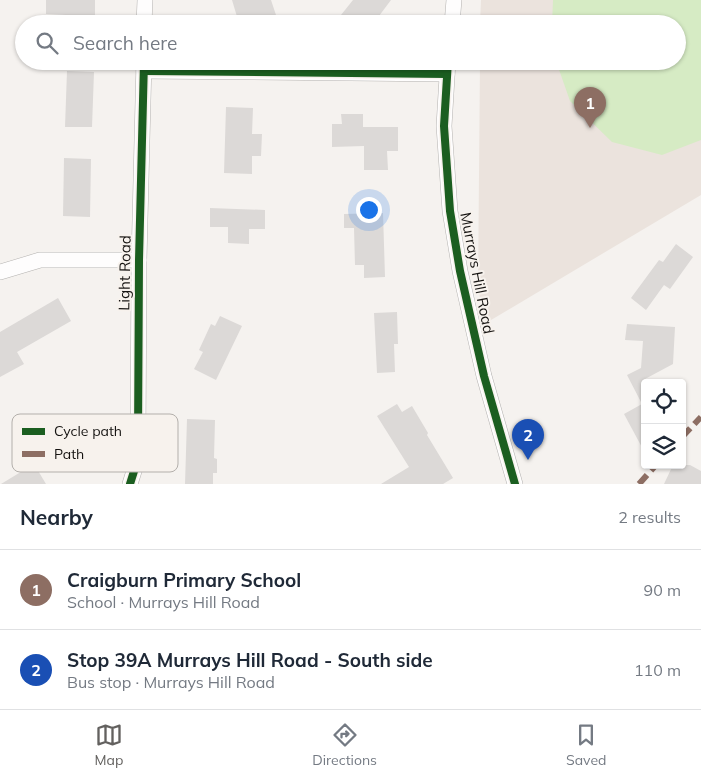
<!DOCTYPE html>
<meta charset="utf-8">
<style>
:root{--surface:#fff;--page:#f6f6f7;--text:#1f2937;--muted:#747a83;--line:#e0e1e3;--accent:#63615f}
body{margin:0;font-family:Mulish,sans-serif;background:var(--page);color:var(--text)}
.controls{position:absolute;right:15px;bottom:15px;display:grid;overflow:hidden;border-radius:5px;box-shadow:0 1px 4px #0004}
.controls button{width:45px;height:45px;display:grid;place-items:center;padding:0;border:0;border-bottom:1px solid var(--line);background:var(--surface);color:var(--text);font:25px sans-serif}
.you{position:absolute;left:368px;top:209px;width:18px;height:18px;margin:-12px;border:4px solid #fff;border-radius:50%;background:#1a73e8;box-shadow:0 0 0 8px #1a73e833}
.badge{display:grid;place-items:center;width:32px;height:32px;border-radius:50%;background:var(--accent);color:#fff;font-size:16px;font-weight:700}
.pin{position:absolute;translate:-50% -41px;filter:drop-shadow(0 1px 2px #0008)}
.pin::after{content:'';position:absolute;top:26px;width:18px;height:15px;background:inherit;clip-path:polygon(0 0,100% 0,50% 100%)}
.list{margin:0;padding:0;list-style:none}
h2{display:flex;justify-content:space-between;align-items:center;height:65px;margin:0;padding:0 20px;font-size:21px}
h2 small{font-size:16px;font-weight:400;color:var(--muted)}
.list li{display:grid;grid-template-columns:32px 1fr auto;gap:15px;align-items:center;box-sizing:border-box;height:80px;padding:0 20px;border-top:1px solid var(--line)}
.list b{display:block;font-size:19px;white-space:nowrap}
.list p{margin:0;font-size:16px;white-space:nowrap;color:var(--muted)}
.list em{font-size:16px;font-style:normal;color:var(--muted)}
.icon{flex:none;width:28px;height:28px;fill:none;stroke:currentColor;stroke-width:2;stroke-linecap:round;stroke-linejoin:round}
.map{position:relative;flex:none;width:701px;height:484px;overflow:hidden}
.search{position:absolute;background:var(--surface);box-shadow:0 1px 4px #0004;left:15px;right:15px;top:15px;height:55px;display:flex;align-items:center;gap:12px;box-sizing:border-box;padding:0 18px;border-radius:28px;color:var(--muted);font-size:19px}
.sheet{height:225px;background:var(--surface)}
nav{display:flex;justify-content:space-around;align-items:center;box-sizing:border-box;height:70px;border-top:1px solid var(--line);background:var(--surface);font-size:14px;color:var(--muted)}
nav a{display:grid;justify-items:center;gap:2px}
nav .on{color:var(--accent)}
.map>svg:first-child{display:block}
</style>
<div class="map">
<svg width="701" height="484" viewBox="0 0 701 484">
<rect width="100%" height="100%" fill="#f5f2ef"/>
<polygon fill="#ebe3dd" points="481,0 701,0 701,195 486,323 478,289 480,61 677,61 677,24 480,24"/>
<polygon fill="#d6ebc4" points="553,0 701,0 701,140 662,155 612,142 570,101 556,61 677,61 677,24 552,24"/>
<g fill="#dcd9d7">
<polygon points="46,0 95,0 95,24 65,24 66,15 46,14"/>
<polygon points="232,0 271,0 279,24 254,24 251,16 238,20"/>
<polygon points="353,0 391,0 373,24 353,24 341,15"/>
<polygon points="67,71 94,72 92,127 65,127"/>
<polygon points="226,107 253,108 252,134 262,134 261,156 252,156 252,174 224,173"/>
<polygon points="341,114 363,114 363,127 398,127 398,151 387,151 388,170 364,170 364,146 332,147 332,124 342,124"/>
<polygon points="64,158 91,159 90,217 63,216"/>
<polygon points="210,208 265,210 265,229 249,229 249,244 228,243 228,227 210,227"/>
<polygon points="383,213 385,277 364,278 364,265 355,265 354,228 344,228 344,214"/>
<polygon points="676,244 693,257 670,289 664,285 646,310 631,298 659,260 663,262"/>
<polygon points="58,298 71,321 17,352 24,364 0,377 0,332"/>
<polygon points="397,312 398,344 394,344 395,372 377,373 374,313"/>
<polygon points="220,316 242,326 216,380 194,369 203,352 199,350 211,324 215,326"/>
<polygon points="627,324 675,327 673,364 645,379 645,453 624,414 642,404 627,375 641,368 643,341 625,340"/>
<polygon points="397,404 402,412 412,406 428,433 427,435 453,478 443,484 381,484 409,467 377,416"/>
<polygon points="187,419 215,420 214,458 217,459 217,473 213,473 213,484 185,484"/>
<polygon points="34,464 46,484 1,484"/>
<polygon points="673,465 690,465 701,471 701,484 664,484"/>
</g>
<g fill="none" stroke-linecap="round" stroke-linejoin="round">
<g stroke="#b4b2b0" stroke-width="16">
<g id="minor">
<polyline points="144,24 145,0"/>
<polyline points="452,24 454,0"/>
<polyline points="448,61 444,126 450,211 460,271 484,376 515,484"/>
<polyline points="144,71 447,74"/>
<polyline points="0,272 40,260 139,260"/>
<polyline points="130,484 135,468 138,440 139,260 144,61"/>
</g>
</g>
<use href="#minor" stroke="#fefdfd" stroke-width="15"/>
<g stroke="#8d6e63" stroke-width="6" stroke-dasharray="12 6" stroke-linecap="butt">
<polyline points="682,437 701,417"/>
<polyline points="639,484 656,465"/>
</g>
<g stroke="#f7f2ed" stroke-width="11">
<g id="cycleway">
<polyline points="448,61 444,126 450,211 460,271 484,376 515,484"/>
<polyline points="144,71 447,74"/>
<polyline points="130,484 135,468 138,440 139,260 144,61"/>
</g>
</g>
<use href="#cycleway" stroke="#1b5e20" stroke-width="8"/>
</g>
<g text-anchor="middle" stroke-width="4" stroke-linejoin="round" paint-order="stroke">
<g font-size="15" fill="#151311" stroke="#f7f2ed">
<text transform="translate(125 273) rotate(-89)" y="5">Light Road</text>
<text transform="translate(477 273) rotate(79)" y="5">Murrays Hill Road</text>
</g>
</g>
<rect x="12" y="414" width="166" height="58" rx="8" fill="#f7f2ed" stroke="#b3afab" stroke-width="1"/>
<rect x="22" y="428" width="23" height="7" fill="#1b5e20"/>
<rect x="22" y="451" width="23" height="6" fill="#8d6e63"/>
<g font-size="14" fill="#151311">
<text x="54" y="436">Cycle path</text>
<text x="54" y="459">Path</text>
</g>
</svg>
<div class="controls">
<button><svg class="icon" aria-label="locate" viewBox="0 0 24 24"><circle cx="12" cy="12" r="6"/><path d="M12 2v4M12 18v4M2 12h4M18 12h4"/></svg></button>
<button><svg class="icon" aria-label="layers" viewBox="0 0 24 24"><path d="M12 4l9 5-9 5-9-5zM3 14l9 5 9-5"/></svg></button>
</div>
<div class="you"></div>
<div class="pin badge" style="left:590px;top:128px;background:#8d6e63">1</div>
<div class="pin badge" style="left:528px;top:460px;background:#1a4fb4">2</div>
<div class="search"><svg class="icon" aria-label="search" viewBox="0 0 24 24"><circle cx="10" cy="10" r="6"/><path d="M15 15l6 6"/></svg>Search here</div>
</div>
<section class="sheet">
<h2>Nearby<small>2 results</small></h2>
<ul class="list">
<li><span class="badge" style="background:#8d6e63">1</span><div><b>Craigburn Primary School</b><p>School · Murrays Hill Road</p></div><em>90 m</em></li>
<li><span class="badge" style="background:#1a4fb4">2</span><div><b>Stop 39A Murrays Hill Road - South side</b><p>Bus stop · Murrays Hill Road</p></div><em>110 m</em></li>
</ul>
</section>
<nav>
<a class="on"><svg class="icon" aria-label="map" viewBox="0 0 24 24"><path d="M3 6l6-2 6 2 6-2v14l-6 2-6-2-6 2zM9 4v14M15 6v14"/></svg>Map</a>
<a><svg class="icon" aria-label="directions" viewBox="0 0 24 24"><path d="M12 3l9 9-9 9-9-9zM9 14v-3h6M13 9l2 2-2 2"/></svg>Directions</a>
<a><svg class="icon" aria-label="saved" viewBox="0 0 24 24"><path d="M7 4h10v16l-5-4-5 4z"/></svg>Saved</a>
</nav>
